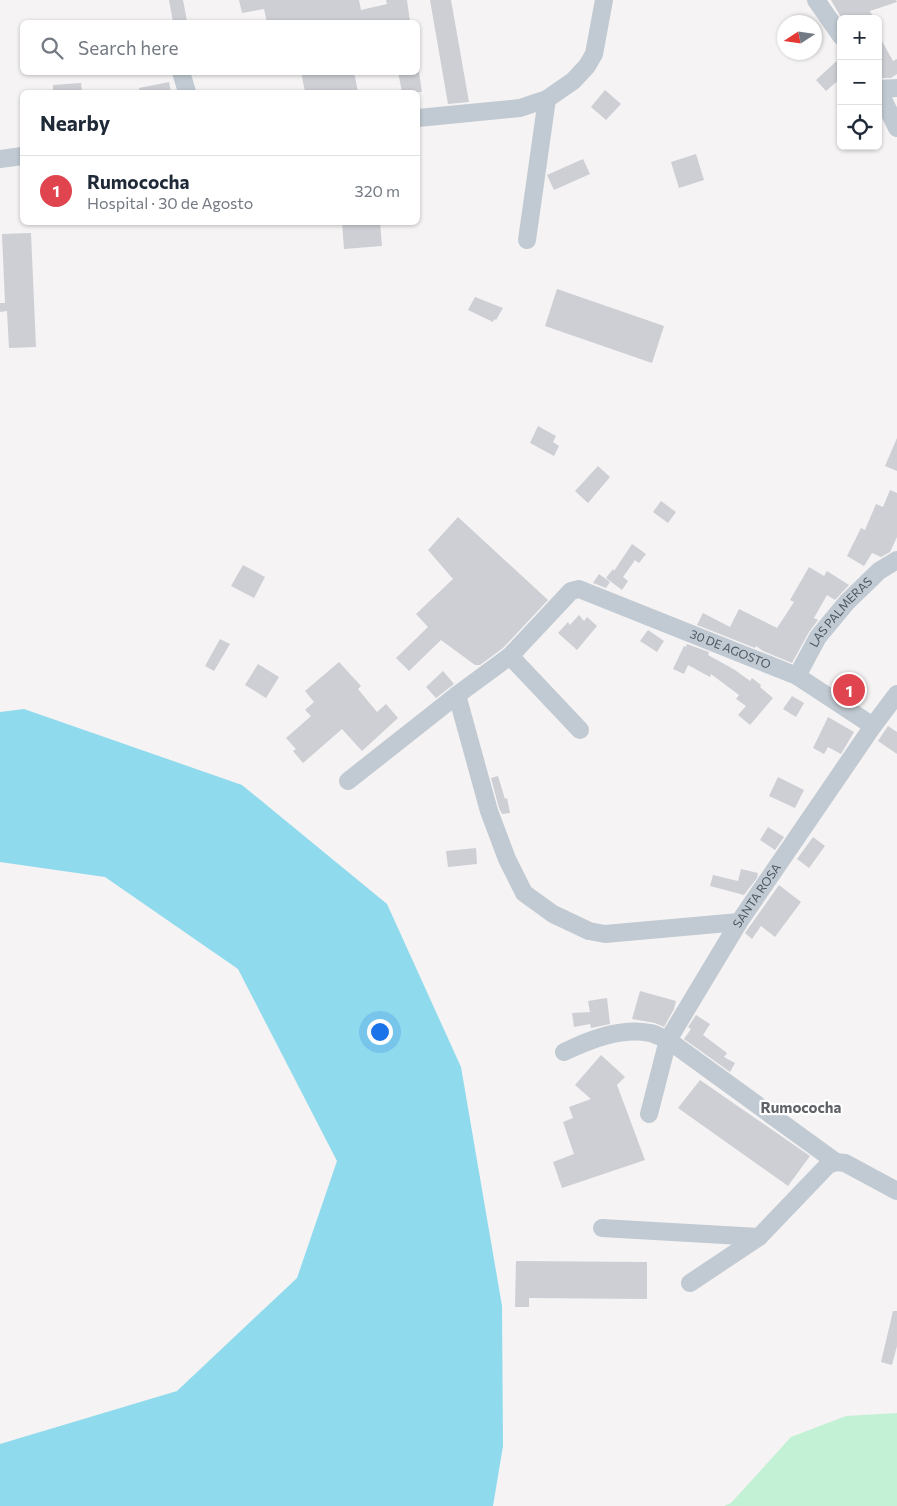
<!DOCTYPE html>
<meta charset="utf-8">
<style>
:root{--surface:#fff;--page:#f6f6f7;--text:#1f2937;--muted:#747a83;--line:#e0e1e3;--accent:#1a73e8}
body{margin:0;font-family:Commissioner,sans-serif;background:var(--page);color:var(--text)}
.controls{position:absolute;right:15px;top:15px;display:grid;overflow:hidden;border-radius:8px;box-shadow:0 1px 4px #0004}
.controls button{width:45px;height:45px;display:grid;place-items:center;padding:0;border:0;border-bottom:1px solid var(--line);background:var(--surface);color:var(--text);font:25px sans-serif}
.compass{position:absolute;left:777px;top:15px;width:45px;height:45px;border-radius:50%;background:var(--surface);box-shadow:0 1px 4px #0004;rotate:258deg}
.you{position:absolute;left:379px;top:1031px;width:18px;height:18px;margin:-12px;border:4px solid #fff;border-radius:50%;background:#1a73e8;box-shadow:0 0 0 8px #1a73e833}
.badge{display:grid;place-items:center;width:32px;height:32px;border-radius:50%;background:var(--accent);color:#fff;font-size:16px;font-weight:700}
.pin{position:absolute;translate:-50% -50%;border:2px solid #fff;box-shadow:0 1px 5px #0006}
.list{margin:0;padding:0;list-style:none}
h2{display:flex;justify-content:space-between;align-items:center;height:65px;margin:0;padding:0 20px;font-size:21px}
h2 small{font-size:16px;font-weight:400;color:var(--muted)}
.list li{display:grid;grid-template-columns:32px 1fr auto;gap:15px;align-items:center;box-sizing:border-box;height:70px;padding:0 20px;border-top:1px solid var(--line)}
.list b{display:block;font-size:19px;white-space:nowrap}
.list p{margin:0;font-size:16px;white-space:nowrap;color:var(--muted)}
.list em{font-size:16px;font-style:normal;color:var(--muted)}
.icon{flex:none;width:28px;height:28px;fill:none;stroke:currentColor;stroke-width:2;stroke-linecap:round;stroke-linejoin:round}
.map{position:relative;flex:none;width:897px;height:1506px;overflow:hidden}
.search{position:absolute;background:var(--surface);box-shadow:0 1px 4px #0004;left:20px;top:20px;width:400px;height:55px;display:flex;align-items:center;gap:12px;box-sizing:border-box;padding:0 18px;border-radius:8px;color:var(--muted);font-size:19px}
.panel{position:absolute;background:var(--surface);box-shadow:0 1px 4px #0004;left:20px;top:90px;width:400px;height:135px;border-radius:8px}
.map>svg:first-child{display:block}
</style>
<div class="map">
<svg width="897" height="1506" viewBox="0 0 897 1506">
<rect width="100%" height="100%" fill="#f5f3f3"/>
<polygon fill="#c3f1d5" points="897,1413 897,1506 724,1506 731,1503 791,1437 846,1416"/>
<polygon fill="#90daee" points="24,709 242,785 387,904 461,1067 502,1306 503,1446 493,1506 0,1506 0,1444 177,1391 297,1278 337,1161 238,969 105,877 0,862 0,712"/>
<g fill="#cdcfd5">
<polygon points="169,0 183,0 187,21 173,22"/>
<polygon points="239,0 359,0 361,10 387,4 386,0 407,0 410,22 267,22 264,9 242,13"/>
<polygon points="430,0 451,0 469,102 448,104"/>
<polygon points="831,0 896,0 897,2 870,11 874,19 842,19"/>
<polygon points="878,34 893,61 897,59 897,74 891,78 881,78 878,72"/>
<polygon points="841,57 841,78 826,91 816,80"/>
<polygon points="301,72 354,72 358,92 305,92"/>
<polygon points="398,72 419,72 422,92 402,92"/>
<polygon points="169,82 171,92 140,92 139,88"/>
<polygon points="81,83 82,92 53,92 53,85"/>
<polygon points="605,90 621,104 606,120 591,107"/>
<polygon points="696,154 704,180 679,188 671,162"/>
<polygon points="583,159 590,174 554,190 547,175"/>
<polygon points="342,222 380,222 382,246 344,249"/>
<polygon points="31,233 36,347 9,348 7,311 0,312 0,303 5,303 2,234"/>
<polygon points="557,289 664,326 652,363 545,326"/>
<polygon points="475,297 503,308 496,320 494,319 493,322 468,310"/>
<polygon points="538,426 556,436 553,442 559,446 554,456 530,443"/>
<polygon points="897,438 897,471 885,466"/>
<polygon points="598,466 610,477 588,503 575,491"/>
<polygon points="890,490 897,493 897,537 890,552 881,557 872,553 864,566 847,556 861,528 865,530 876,504 883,507"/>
<polygon points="661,501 676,512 668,523 653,512"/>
<polygon points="458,517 548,600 503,648 480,665 475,665 441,640 409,671 396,658 428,627 416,614 453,579 428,550"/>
<polygon points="632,544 646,554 639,563 635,560 623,577 628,581 622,590 606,578 613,569 614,571"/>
<polygon points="243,565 265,577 254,598 231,586"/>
<polygon points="809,567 824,576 827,571 849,585 835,600 827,595 814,618 818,620 809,632 792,663 763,651 756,646 755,648 697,625 703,613 730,627 739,609 777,628 794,602 790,600"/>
<polygon points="599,574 610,582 606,588 593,583"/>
<polygon points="579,615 584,621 587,617 597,626 577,650 558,633 568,622 570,625"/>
<polygon points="648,630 664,641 657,652 640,641"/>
<polygon points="220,639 230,644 214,671 205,666"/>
<polygon points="687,644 709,652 708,655 735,670 750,681 752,678 761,685 760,687 773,698 750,725 738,715 746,706 736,699 739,695 711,674 710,677 688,665 684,674 673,669 684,646 686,647"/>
<polygon points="339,662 361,686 358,689 377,712 386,704 398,718 362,751 342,729 303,763 293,751 296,749 286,738 311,716 305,710 314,702 305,691"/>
<polygon points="258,664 279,677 266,698 245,685"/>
<polygon points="443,671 454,684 436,698 426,687"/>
<polygon points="792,696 804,703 796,717 783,709"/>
<polygon points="828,717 854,732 841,754 828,747 824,754 813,748"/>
<polygon points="888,726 897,732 897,754 878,741"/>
<polygon points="498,776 505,799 507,798 510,813 502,814 499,808 491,778"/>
<polygon points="778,777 804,790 795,808 769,796"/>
<polygon points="768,827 784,837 775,850 760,840"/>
<polygon points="813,837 825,846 809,868 797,859"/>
<polygon points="476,848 477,864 448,867 446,851"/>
<polygon points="741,869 758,873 757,878 744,895 710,886 713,875 738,881"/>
<polygon points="779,885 801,902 775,937 761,926 752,939 745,933"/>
<polygon points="640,991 676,1001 674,1009 664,1027 655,1023 632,1019"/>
<polygon points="607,998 610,1024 591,1028 590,1024 574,1027 572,1013 590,1012 588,1001"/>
<polygon points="696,1015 710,1024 703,1035 727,1053 724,1057 735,1063 730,1072 684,1039 691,1029 688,1027"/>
<polygon points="601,1055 625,1077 617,1085 645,1160 562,1188 553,1162 574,1154 563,1122 573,1118 569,1107 591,1099 575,1085"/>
<polygon points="700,1080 810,1156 788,1186 678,1108"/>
<polygon points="516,1261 647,1262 647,1299 529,1298 529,1307 515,1307"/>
<polygon points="893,1311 897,1311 897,1346 892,1365 881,1362"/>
</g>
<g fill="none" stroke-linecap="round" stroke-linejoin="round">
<g stroke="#c1cad2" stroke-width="18">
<polyline points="816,0 841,36"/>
<polyline points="181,72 187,92"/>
<polyline points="878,89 897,128"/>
<polyline points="878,89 897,88"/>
<polyline points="418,118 520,108 547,99 573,81 587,66 594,54 604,0"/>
<polyline points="0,159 22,156"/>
<polyline points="527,240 547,99"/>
<polyline points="510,656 580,730"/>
<path id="s1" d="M797 676 818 637 847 602 879 571 897 560"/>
<polyline points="457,695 489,811 507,859 524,893 553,914 589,931 605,934 739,922"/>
<path id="s2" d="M348 781 457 695 510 656 571 591 579 589 797 676 873 726"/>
<path d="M564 1052C589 1040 621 1027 650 1033 656 1034 662 1038 668 1040L836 1162"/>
<path id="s3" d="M649 1114 668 1040 739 922 873 726 897 694"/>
<polyline points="602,1228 759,1237"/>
<polyline points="690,1283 759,1237 828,1165 836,1162 845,1163 897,1191"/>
</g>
</g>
<g text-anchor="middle" stroke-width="4.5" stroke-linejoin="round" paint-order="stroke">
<g font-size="12" fill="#4a5661" stroke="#fff">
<text dy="4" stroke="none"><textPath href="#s1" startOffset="78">LAS PALMERAS</textPath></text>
<text dy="4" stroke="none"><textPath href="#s2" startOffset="465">30 DE AGOSTO</textPath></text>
<text dy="4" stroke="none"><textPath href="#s3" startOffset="246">SANTA ROSA</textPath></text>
</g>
<g font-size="15" font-weight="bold" fill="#5f6368" stroke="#fff">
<text x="801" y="1113">Rumococha</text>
</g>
</g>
</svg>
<div class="controls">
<button>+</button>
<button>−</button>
<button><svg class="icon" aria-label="locate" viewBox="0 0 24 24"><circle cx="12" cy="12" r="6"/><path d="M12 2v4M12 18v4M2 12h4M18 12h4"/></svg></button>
</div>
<svg class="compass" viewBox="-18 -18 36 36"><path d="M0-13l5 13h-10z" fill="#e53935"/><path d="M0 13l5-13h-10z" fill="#747a83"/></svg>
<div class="you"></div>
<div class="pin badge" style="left:849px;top:690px;background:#e0444e">1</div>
<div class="search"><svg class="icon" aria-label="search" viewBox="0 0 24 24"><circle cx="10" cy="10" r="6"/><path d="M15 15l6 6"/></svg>Search here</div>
<section class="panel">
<h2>Nearby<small></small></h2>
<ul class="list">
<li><span class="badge" style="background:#e0444e">1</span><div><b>Rumococha</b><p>Hospital · 30 de Agosto</p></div><em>320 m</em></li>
</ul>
</section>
</div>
